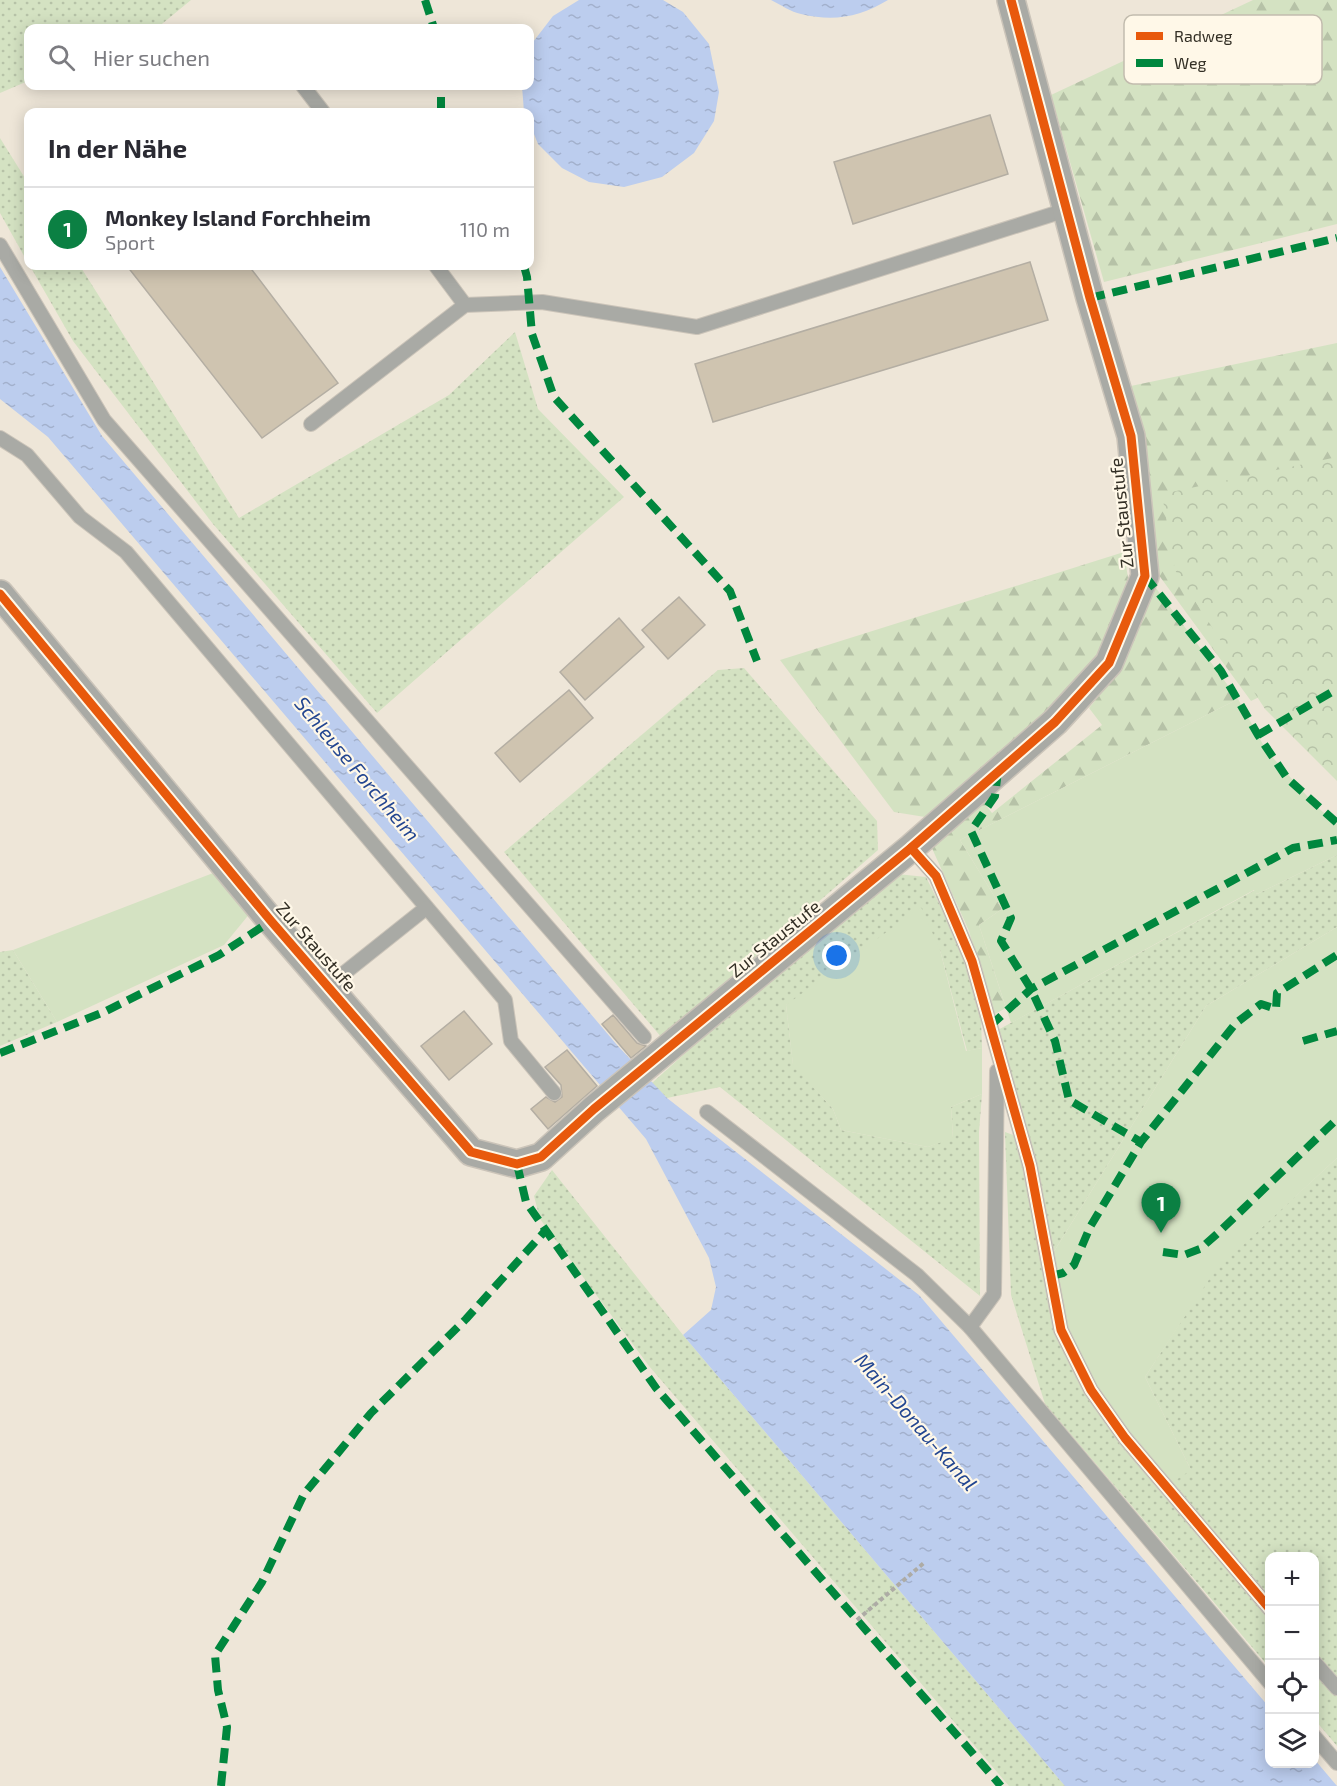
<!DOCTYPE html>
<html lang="de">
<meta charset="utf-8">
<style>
:root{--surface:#fff;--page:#f2f2f3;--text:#2b2b33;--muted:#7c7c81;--line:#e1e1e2;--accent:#0b8043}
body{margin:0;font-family:"Exo 2",sans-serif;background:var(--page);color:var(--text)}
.controls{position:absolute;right:18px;bottom:18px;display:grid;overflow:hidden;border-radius:12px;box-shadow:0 3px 15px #0003}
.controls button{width:54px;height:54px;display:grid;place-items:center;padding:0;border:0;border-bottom:2px solid var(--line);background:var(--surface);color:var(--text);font:30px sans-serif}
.you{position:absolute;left:837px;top:956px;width:21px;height:21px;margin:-15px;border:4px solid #fff;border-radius:50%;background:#1a73e8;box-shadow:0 0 0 9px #1a73e833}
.badge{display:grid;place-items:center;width:39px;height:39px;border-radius:50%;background:var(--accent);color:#fff;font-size:20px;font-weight:700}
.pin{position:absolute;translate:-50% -50px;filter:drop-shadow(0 2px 3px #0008)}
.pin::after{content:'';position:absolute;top:32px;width:21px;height:18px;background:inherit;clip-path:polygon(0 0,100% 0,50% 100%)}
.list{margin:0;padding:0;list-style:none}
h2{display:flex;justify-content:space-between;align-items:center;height:78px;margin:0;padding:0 24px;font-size:26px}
h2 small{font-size:20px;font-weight:400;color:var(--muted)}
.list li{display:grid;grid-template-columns:39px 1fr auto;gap:18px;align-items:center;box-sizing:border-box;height:84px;padding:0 24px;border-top:2px solid var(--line)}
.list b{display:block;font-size:22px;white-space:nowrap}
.list p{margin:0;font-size:20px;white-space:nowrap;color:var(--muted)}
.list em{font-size:20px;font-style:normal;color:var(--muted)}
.icon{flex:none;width:33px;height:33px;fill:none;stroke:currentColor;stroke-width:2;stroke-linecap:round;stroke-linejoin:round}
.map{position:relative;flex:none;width:1337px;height:1786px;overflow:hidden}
.search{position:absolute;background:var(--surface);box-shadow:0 3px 15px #0003;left:24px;top:24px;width:510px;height:66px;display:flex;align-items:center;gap:15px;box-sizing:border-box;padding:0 21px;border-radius:12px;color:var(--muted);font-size:22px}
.panel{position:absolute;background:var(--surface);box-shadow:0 3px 15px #0003;left:24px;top:108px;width:510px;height:162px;border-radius:12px}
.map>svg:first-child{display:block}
</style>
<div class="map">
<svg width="1337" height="1786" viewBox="0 0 1337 1786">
<defs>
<pattern id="grass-dots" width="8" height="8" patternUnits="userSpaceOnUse" patternTransform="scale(1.5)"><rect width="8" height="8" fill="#d4e2c2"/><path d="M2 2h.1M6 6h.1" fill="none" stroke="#b6c2a7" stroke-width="1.8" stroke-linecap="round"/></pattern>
<pattern id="forest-firs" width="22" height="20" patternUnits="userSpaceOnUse" patternTransform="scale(1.5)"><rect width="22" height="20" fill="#d4e2c2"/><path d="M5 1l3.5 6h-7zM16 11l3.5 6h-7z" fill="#b6c2a7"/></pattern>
<pattern id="park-crowns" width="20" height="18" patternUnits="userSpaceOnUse" patternTransform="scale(1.5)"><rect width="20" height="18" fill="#d4e2c2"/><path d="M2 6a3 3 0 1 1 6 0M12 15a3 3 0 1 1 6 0" fill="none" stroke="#b6c2a7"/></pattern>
<pattern id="water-ripples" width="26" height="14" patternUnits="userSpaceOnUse" patternTransform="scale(1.5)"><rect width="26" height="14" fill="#bccdee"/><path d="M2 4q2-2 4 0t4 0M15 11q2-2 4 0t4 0" fill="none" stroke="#a2b0cc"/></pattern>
</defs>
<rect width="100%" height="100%" fill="#eee6d8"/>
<g fill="url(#grass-dots)">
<polygon points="0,0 191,0 157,28 28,28 28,81 0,93"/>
<polygon points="0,138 28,183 28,263 0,213"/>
<polygon points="30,266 80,266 239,518 449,395 515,332 538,409 624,497 377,713 213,524 73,341"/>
<polygon points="744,668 877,821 878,850 662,1038 504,852 718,670"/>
<polygon points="1337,855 1337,927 1206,1006 1045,1266 1191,1470 1145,1377 1213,1272 1337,1158 1337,1746 1315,1720 1314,1556 1270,1556 1269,1667 1045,1404 1011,1295 1005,1132 1024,1139 996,1031 1255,890 1257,894"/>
<polygon points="897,874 926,877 962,950 981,1019 982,1048 967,1051 940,950 786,1005 793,1064 833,1109 841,1130 928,1147 953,1137 951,1107 982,1094 979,1132 980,1296 720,1087 667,1098 652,1083 742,1002"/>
<polygon points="13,950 57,1022 0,1046 0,952"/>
<polygon points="552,1170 683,1335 1065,1786 1009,1786 649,1366 540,1219 534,1196"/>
</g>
<g fill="url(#forest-firs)">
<polygon points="1253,0 1337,0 1337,224 1104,282 1051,95"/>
<polygon points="1337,343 1337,521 1331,662 1251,701 1158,574 1146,454 1126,387"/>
<polygon points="1124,552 1128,578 1100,657 1056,702 925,817 894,812 780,660"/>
<polygon points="1153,584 1238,699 960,840 1002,909 979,925 1006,1008 993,1015 969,931 931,846 979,797 992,813 1102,725 1089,708 1121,669"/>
</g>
<polygon fill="url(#park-crowns)" points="1337,457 1337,781 1265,709 1175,570 1162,494"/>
<g fill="#d4e2c2">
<polygon points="1238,699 1266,750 1316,806 1337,824 1337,855 1257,894 1254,890 1011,1023 979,925 1002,909 960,840"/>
<polygon points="221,870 251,912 224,945 57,1022 13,950"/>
<polygon points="921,907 940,950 966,1051 982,1048 982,1094 951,1107 953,1138 928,1147 841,1130 833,1109 793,1065 786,1005"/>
<polygon points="1337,927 1337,1158 1214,1272 1145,1377 1191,1470 1167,1486 1098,1394 1063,1324 1045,1266 1206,1006"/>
</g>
<g fill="url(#water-ripples)">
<polygon points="579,0 663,0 683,12 709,44 719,92 714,121 694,153 662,177 624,187 589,182 562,168 538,144 530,124 530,112 524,112 522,86 530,86 530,46 553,16"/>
<path d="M771 0H888C860 17 834 22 801 14 791 12 781 5 771 0Z"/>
<polygon points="0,267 102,436 617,1045 667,1098 919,1295 1269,1707 1270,1764 1314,1764 1315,1760 1337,1786 1065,1786 683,1335 711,1310 716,1287 709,1258 646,1139 48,437 0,399"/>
</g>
<g fill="#cfc4b0" stroke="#b4aea3" stroke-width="1.5">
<polygon points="990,115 1008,174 853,224 834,162"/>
<polygon points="1030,262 1048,320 713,422 695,364"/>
<polygon points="127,266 249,266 338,383 262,438"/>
<polygon points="679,597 705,625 668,659 642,630"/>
<polygon points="619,618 644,647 585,700 560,672"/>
<polygon points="569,690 593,718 520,782 495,753"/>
<polygon points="464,1011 492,1044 449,1080 421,1046"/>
<polygon points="613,1015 637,1043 646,1046 631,1058 602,1024"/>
<polygon points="567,1050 597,1086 548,1129 531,1109 546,1097 555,1102 562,1097 561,1085 545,1067"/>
</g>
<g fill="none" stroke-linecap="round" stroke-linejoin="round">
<g stroke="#cbc4b9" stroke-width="16">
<g id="lane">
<polyline points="303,86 323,112"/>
<polyline points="0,245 104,420 644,1037"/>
<polyline points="436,266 465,305"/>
<polyline points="311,424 465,305 542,302 697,327 1066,210"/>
<polyline points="0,438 27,455 80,517 126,552 505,1000 511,1041 554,1093"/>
<polyline points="911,848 936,876 972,961 1030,1166 1061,1330 1091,1390 1125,1438 1270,1609"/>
<polyline points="328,986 426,908"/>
<polyline points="707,1112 917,1275 970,1327 1270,1683"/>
<polyline points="970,1327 994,1294 997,1071"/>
<polyline points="1314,1662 1337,1688"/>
<polyline points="1314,1736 1337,1763"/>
</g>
</g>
<g stroke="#cbc4b9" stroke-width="30">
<polyline id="street" points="0,594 271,921 471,1152 517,1164 541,1157 594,1109 911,848 1055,722 1109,663 1145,576 1131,436 1090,298 1011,0"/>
</g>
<polyline stroke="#adaba5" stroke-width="4" stroke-dasharray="4.5 3" stroke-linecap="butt" points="857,1620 925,1562"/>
<use href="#lane" stroke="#a9aaa5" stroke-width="14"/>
<use href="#street" stroke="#a9aaa5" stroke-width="27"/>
<g stroke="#00873e" stroke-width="8" stroke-dasharray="15 8" stroke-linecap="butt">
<polyline points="425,0 434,28"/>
<polyline points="441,112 441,86"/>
<polyline points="524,266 527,277 532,334 554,397 730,591 757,661"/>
<polyline points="1090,298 1337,238"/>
<polyline points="1145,576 1221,671 1258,735 1287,778 1337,823"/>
<polyline points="1258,735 1337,689"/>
<polyline points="998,771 995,796 971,831 1011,918 1001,941 1031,989 1055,1041 1069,1100 1141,1142"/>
<polyline points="990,1026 1031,989 1293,848 1337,840"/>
<polyline points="1303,1041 1337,1031"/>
<polyline points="0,1053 104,1012 219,955 271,921"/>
<polyline points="517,1164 526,1202 656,1388 1001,1786"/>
<polyline points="1163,1252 1184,1255 1200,1249 1218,1233 1337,1119"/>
<polyline points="1051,1276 1063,1273 1074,1265 1090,1227 1141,1142 1236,1023 1261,1004 1276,1009 1277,993 1337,955"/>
<polyline points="221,1786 227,1727 218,1690 215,1655 262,1582 304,1494 371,1413 466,1319 546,1230"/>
</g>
<g stroke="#fff8e8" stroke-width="13">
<g id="cycleway">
<polyline points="0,594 271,921 471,1152 517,1164 541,1157 594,1109 911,848 1055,722 1109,663 1145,576 1131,436 1090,298 1011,0"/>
<polyline points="911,848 936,876 972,961 1030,1166 1061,1330 1091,1390 1125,1438 1270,1609"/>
</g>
</g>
<use href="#cycleway" stroke="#e8590c" stroke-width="9"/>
</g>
<g text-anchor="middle" stroke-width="4.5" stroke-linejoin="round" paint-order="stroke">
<g font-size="18" fill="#332f25" stroke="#fff8e8">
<text transform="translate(1122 513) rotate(-96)" y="6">Zur Staustufe</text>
<text transform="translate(775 939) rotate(-39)" y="6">Zur Staustufe</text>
<text transform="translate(316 947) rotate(49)" y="6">Zur Staustufe</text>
</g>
<g font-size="20" font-style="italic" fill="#234691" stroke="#fff8e8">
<text transform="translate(357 769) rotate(50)" y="7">Schleuse Forchheim</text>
<text transform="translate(916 1422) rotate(49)" y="7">Main-Donau-Kanal</text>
</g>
</g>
<rect x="1124" y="15" width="198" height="69" rx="9" fill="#fff8e8" stroke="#c2bcae" stroke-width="1.5"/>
<rect x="1136" y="32" width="27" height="8" fill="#e8590c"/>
<rect x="1136" y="59" width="27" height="8" fill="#00873e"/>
<g font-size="16" fill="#332f25">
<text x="1174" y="42">Radweg</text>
<text x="1174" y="69">Weg</text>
</g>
</svg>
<div class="controls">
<button>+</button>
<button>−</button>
<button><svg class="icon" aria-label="locate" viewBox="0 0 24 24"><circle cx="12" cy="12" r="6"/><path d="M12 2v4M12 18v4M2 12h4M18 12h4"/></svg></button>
<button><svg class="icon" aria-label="layers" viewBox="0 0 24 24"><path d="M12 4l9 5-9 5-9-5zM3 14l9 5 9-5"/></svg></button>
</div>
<div class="you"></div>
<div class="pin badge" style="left:1161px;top:1233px">1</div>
<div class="search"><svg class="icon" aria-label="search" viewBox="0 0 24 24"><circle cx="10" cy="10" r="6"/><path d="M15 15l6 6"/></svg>Hier suchen</div>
<section class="panel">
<h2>In der Nähe<small></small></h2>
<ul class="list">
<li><span class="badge">1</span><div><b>Monkey Island Forchheim</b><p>Sport</p></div><em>110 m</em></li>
</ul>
</section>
</div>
